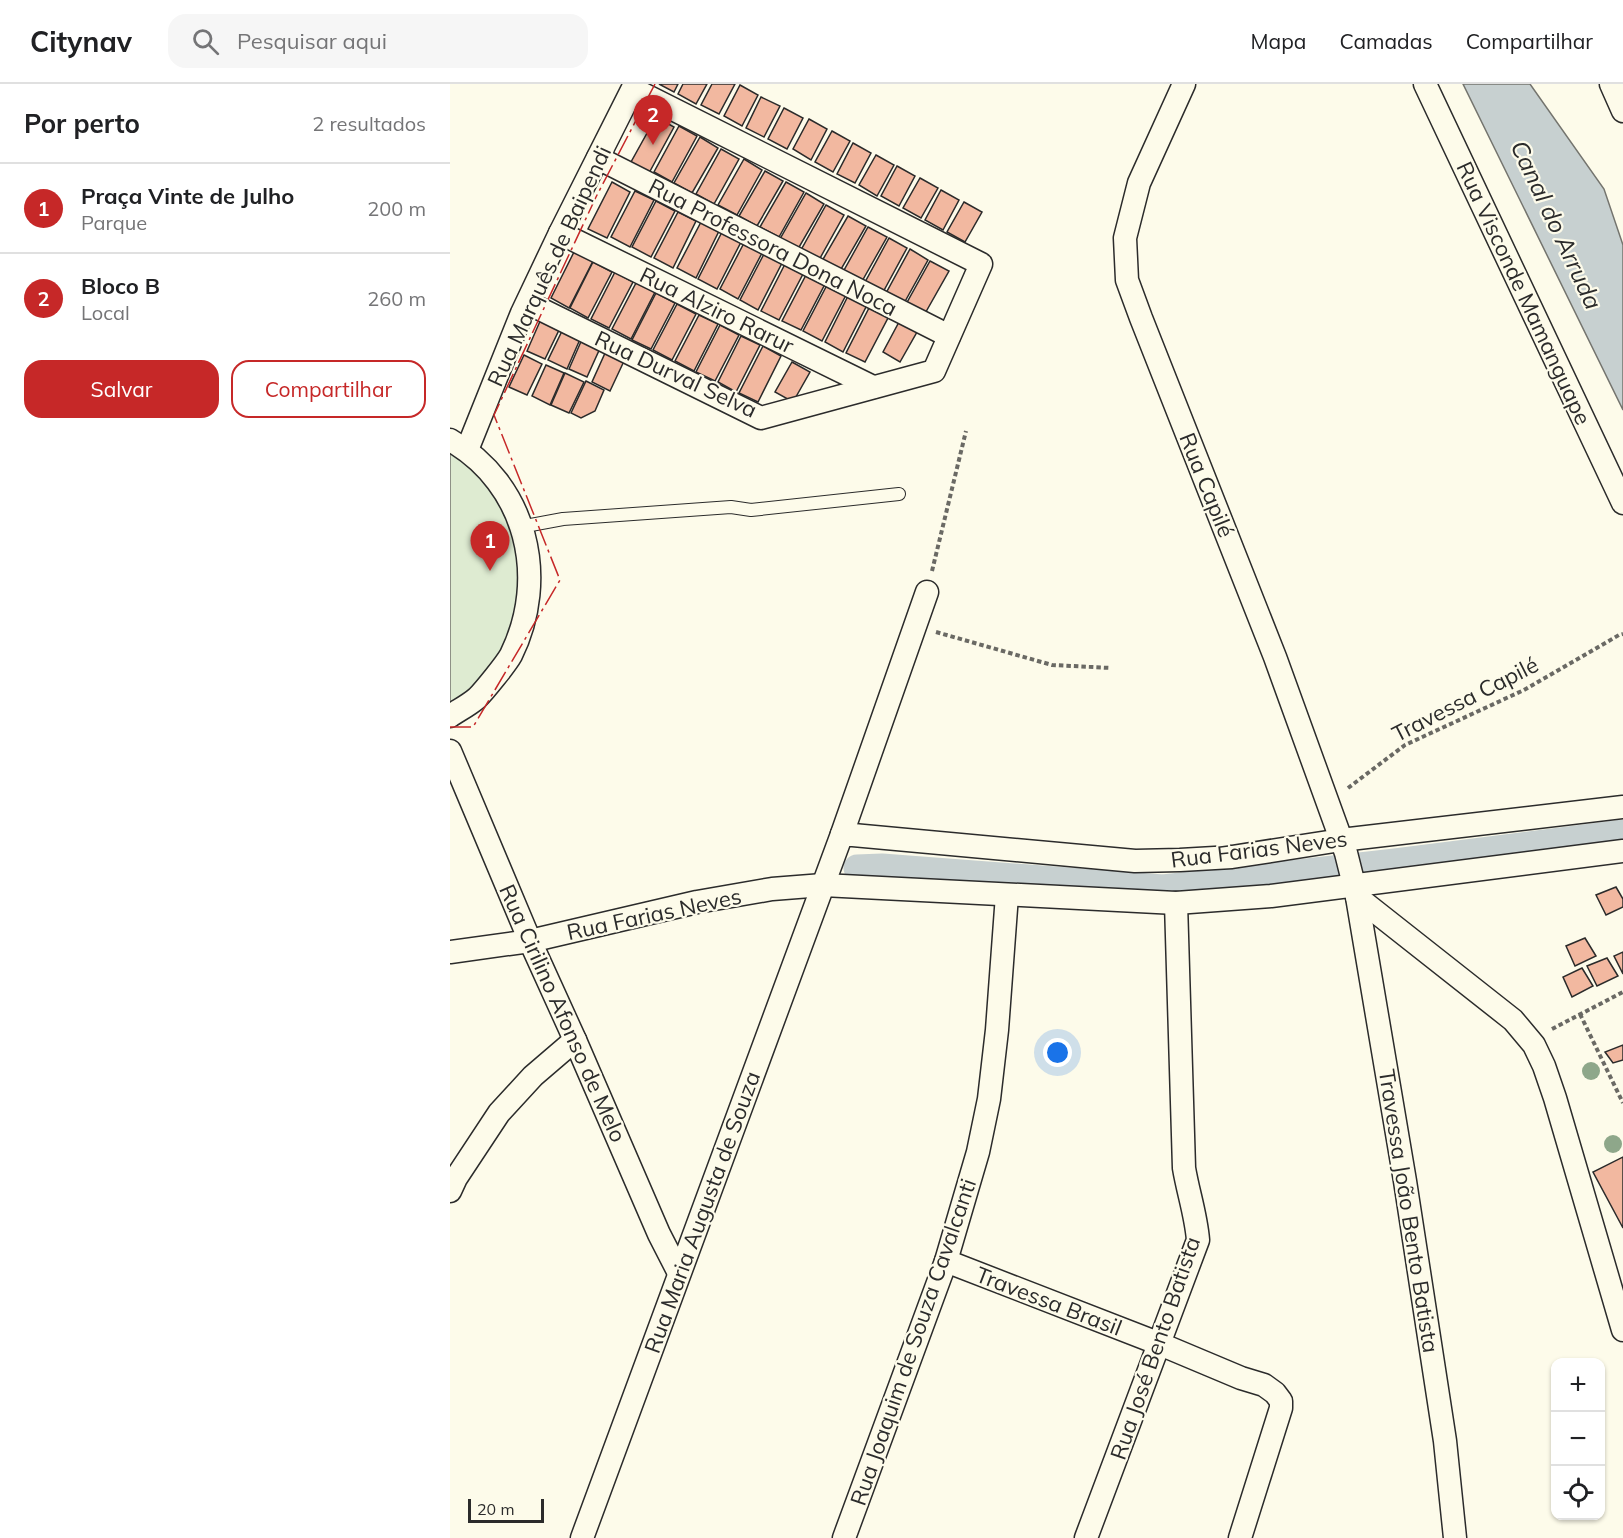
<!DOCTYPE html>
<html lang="pt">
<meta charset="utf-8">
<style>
:root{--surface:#fff;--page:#f6f6f6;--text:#202124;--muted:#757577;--line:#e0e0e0;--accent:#c62828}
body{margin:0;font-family:Mulish,sans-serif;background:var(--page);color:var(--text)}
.controls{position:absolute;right:18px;bottom:18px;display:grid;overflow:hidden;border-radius:12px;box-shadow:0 2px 4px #0004}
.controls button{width:54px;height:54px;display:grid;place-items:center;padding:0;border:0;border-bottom:2px solid var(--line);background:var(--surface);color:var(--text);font:30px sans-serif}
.scale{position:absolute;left:18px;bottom:15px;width:76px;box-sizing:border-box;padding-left:6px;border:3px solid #2b2b2b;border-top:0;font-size:16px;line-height:21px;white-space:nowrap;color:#2b2b2b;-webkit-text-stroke:4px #fdfbea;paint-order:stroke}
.you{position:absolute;left:608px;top:969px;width:21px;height:21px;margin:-15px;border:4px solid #fff;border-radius:50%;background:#1a73e8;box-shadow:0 0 0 9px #1a73e833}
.badge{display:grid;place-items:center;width:39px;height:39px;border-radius:50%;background:var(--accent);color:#fff;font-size:20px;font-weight:700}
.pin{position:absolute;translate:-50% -50px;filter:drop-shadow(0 2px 3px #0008)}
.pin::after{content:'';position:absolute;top:32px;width:21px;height:18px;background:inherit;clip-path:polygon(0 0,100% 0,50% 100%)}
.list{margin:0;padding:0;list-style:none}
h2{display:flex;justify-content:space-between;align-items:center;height:78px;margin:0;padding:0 24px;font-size:26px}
h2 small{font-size:20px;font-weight:400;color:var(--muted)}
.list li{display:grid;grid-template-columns:39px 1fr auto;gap:18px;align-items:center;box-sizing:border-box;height:90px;padding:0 24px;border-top:2px solid var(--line)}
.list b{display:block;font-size:22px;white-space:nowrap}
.list p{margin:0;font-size:20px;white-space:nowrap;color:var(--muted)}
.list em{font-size:20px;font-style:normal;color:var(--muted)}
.actions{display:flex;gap:12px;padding:18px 24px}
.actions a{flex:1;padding:14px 0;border:2px solid var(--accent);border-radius:18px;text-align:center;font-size:21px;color:var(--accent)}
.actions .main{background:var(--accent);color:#fff}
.icon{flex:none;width:33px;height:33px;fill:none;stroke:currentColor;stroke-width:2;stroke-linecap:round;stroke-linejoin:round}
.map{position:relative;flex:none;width:1173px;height:1454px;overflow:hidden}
header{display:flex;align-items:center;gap:36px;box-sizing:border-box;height:84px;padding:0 30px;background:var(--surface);border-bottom:2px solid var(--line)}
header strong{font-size:28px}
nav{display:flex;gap:33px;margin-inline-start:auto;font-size:21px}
.search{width:420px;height:54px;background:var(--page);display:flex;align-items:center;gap:15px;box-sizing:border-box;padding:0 21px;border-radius:18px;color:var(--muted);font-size:22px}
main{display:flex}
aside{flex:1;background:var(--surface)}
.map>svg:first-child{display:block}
</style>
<header>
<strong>Citynav</strong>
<div class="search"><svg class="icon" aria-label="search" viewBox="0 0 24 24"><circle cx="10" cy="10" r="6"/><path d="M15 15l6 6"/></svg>Pesquisar aqui</div>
<nav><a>Mapa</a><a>Camadas</a><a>Compartilhar</a></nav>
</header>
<main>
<aside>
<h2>Por perto<small>2 resultados</small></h2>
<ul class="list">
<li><span class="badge">1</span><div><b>Praça Vinte de Julho</b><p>Parque</p></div><em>200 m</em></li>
<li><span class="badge">2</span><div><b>Bloco B</b><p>Local</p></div><em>260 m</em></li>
</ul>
<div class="actions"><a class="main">Salvar</a><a>Compartilhar</a></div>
</aside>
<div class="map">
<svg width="1173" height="1454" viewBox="0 0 1173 1454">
<rect width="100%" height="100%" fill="#fdfbea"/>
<polygon fill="#deebd1" stroke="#74746e" stroke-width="1.5" points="0,356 17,366 79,470 60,573 0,632"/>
<polygon fill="#c7d0d0" stroke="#74746e" stroke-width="1.5" points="1013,0 1080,0 1154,105 1173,161 1173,326"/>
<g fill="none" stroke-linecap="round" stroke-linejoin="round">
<polyline stroke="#c7d0d0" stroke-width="27" points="407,784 432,783 713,804 945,778 1173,749"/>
</g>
<g fill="#f2b8a0" stroke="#2b2b2b" stroke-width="1.5">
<polygon points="209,0 228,0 224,8"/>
<polygon points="233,0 257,0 246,20 228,10"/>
<polygon points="262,0 285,0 269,30 251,21"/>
<polygon points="290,1 308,11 292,42 274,32"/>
<polygon points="311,13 330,22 314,53 296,44"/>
<polygon points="334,24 353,34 337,65 318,55"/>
<polygon points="206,33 224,43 199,89 181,78"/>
<polygon points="359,35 377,45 361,76 343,65"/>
<polygon points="229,42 247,52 222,98 204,88"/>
<polygon points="382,47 400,57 383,88 365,78"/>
<polygon points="250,53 268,64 242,109 224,99"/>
<polygon points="403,59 421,69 405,99 387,90"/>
<polygon points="271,65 289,75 264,120 246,110"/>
<polygon points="426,71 444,81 427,112 409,101"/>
<polygon points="294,75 312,86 287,131 268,121"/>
<polygon points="447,82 465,92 449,122 431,112"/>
<polygon points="315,87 333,97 307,142 289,132"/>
<polygon points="470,94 488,104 471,134 453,124"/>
<polygon points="162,98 180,108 157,154 138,145"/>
<polygon points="336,98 354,108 329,153 310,143"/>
<polygon points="491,106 509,116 493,146 475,136"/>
<polygon points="185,107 204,116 180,163 161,153"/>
<polygon points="356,109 374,120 348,165 330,155"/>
<polygon points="206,117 225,127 201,173 182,163"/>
<polygon points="514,118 532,128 515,158 497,148"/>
<polygon points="376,121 394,131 369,176 351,166"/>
<polygon points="228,128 246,137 223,184 204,174"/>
<polygon points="398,132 416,142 390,187 372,177"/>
<polygon points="251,138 269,147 246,194 227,184"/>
<polygon points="418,143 437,153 411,199 393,188"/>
<polygon points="272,148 291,158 267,205 248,195"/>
<polygon points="439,154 457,164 432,210 414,200"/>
<polygon points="294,159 312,169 288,215 270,205"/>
<polygon points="460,165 478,176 453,221 435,211"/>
<polygon points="124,168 143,177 119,224 101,214"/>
<polygon points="314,170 332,179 308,226 290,216"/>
<polygon points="480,177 499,187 473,233 455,222"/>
<polygon points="143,178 162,188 138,234 120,224"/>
<polygon points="335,180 353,190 329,236 311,227"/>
<polygon points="165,188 183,198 159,244 141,235"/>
<polygon points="356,191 375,200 351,246 332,237"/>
<polygon points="186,199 205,208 181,255 162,245"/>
<polygon points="377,201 396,211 372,257 353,247"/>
<polygon points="206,209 225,219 201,265 182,256"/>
<polygon points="398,212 417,221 393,268 375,258"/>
<polygon points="227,220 246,230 222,276 203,266"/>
<polygon points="420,222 439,232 415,278 396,269"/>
<polygon points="249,231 268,240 244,287 225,277"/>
<polygon points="91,235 110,244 95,275 77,267"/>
<polygon points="449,238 467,248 450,278 433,268"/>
<polygon points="270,241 289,251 265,297 246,288"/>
<polygon points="113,245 131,253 117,285 98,276"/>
<polygon points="291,252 310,261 286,308 268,298"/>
<polygon points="133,253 151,262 137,293 119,285"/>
<polygon points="313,262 331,272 308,318 289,309"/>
<polygon points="156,267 175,275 160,307 142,298"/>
<polygon points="74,271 92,280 77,311 59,303"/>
<polygon points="342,278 360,288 343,318 325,308"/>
<polygon points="96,281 114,289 100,321 82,312"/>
<polygon points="115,289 134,298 119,329 101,321"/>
<polygon points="136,297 154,306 145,327 131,334 121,329"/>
<polygon points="1166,803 1173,815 1173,823 1156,831 1146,811"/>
<polygon points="1135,854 1146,872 1125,882 1116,862"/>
<polygon points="1173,868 1173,890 1164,872"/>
<polygon points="1157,874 1168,892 1147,902 1137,882"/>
<polygon points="1132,884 1143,902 1122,913 1113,893"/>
<polygon points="1173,961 1173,976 1163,979 1155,968"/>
<polygon points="1173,1073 1173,1144 1143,1088"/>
</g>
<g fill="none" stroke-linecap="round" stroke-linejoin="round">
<g stroke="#2b2b2b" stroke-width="14">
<polyline id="lane" points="70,443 113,435 281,423 301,426 449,410"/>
</g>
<g stroke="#2b2b2b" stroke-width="25">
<g id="street">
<polyline points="734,0 689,99 675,154 677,196 691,234 825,573 896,769 907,813 955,1097 995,1357 1005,1454"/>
<polyline points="975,0 1173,419"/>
<polyline points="1161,0 1173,27"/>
<polyline points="148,74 499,252"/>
<polyline points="110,149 423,303"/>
<polyline points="78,219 311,334 484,287 531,180 183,5"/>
<path d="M0 356C77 400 99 494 61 571 56 580 34 607 27 614 19 621 9 626 0 632"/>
<polyline points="17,366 72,229 110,149 185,0"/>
<polyline points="0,667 80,857 125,956 209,1150 229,1189"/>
<polyline points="392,750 477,508"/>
<polyline points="907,813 1063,936 1084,961 1094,982 1105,1014 1173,1246"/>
<polyline points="0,868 80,857 247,818 322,805 373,801 726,819 821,812 1173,767"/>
<polyline points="0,1107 6,1094 49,1029 83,992 125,956"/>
<polyline points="496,1177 710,1260 791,1294 814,1301 825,1309 831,1317 831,1324 790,1454"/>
<polyline points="132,1454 392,750 685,777 730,776 782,773 891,756 1173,723"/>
<polyline points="394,1454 496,1177 528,1068 539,1015 547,946 557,811"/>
<path d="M636 1454 748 1156C746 1131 738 1108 734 1084L726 819"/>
</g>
</g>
<g stroke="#6a6964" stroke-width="4" stroke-dasharray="4.5 3" stroke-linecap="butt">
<polyline points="482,487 516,347"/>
<polyline points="486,548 602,581 661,584"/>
<polyline points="898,704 955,661 1074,606 1169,551 1173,550"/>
<polyline points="1130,930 1173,1019"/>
<polyline points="1102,945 1173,908"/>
</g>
<use href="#lane" stroke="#fdfbea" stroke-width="12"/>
<use href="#street" stroke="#fdfbea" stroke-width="22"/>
<polyline stroke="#c62828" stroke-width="1.5" stroke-dasharray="21 4.5 3 4.5" stroke-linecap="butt" points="0,643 23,643 110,496 44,331 146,113 205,0"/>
</g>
<g fill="#8ea78a">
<circle cx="1141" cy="987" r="9"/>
<circle cx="1163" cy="1060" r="9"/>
</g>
<g text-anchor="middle" stroke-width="4.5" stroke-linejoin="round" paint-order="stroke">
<g font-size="22" fill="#2b2b2b" stroke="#fdfbea">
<text transform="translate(323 163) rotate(27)" y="8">Rua Professora Dona Noca</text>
<text transform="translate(99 182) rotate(-65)" y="8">Rua Marquês de Baipendi</text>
<text transform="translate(1074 209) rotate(65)" y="8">Rua Visconde Mamanguape</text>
<text transform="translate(267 226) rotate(26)" y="8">Rua Alziro Rarur</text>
<text transform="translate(226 290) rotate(25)" y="8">Rua Durval Selva</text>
<text transform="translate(757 401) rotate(68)" y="8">Rua Capilé</text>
<text transform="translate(1015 615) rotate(-27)" y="8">Travessa Capilé</text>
<text transform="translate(809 765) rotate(-7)" y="8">Rua Farias Neves</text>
<text transform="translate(204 830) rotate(-12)" y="8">Rua Farias Neves</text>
<text transform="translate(113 929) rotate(66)" y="8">Rua Cirilino Afonso de Melo</text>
<text transform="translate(959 1127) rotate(81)" y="8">Travessa João Bento Batista</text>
<text transform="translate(252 1128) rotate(-70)" y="8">Rua Maria Augusta de Souza</text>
<text transform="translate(599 1217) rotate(21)" y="8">Travessa Brasil</text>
<text transform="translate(463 1258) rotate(-71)" y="8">Rua Joaquim de Souza Cavalcanti</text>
<text transform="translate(705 1264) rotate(-71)" y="8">Rua José Bento Batista</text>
</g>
<g font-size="24" font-style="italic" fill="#2b2b2b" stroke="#fdfbea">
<text transform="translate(1106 141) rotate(65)" y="8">Canal do Arruda</text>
</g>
</g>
</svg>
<div class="controls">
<button>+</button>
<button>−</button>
<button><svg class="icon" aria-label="locate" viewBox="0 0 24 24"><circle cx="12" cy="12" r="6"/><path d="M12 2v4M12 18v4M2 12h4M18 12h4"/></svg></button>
</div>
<div class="scale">20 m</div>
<div class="you"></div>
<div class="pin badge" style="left:40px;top:487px">1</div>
<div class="pin badge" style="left:203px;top:61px">2</div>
</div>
</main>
